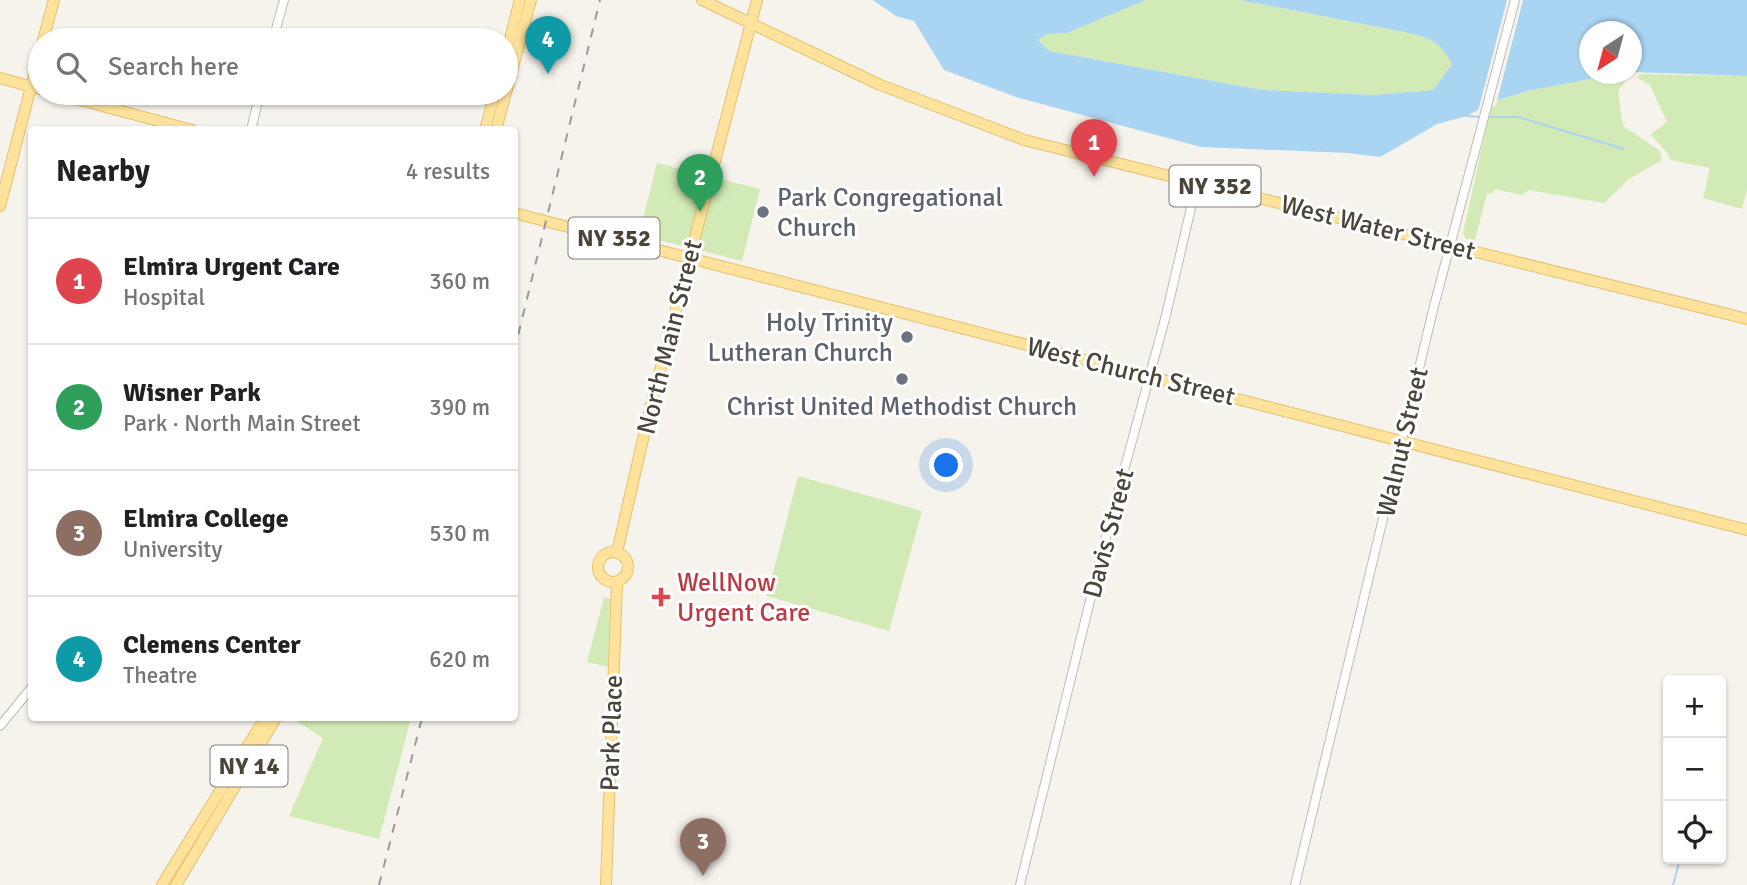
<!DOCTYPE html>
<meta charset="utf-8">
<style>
:root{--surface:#fff;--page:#f6f6f6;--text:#202124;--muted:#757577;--line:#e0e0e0;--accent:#2563eb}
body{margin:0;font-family:Signika,sans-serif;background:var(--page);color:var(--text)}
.controls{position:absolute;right:21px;bottom:21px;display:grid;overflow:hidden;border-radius:7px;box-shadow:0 2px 5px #0004}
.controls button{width:63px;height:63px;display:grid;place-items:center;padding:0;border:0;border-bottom:2px solid var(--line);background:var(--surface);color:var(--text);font:35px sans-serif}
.compass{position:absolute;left:1579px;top:21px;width:63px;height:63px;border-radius:50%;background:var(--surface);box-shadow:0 2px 5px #0004;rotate:216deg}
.you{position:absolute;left:947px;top:466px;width:24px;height:24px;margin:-18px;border:5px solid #fff;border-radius:50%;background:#1a73e8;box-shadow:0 0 0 10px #1a73e833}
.badge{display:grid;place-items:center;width:46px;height:46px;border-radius:50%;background:var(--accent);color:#fff;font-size:23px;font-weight:700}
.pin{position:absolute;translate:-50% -58px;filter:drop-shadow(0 2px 4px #0008)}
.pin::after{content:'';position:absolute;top:37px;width:24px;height:21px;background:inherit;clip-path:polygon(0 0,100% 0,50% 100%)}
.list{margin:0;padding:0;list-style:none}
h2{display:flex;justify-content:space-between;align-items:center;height:91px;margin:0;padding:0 28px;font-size:30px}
h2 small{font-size:23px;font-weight:400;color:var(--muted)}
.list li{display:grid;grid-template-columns:46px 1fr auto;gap:21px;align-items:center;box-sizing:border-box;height:126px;padding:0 28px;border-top:2px solid var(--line)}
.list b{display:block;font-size:26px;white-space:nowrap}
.list p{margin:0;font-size:23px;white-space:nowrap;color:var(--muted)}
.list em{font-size:23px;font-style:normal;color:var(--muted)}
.icon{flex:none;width:38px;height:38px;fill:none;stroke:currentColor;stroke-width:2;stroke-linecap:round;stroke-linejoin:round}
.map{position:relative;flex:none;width:1747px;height:885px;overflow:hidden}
.search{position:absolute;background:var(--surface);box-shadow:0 2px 5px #0004;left:28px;top:28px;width:490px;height:77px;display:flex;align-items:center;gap:18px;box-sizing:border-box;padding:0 24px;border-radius:38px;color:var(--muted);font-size:26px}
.panel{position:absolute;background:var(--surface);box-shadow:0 2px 5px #0004;left:28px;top:126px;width:490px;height:595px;border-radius:7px}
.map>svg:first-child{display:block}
</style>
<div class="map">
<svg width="1747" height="885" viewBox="0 0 1747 885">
<rect width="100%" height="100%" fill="#f6f3ec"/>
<g fill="#d2eab5">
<path d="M1146 0H1240L1409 33C1432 38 1441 43 1452 64L1433 90 1373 95 1262 90 1049 51 1038 40 1046 34 1067 33Z"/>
<polygon points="1616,74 1625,74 1625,82 1618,91 1623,126 1660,151 1662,160 1629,179 1604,203 1528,190 1522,195 1495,189 1492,194 1487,193 1475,240 1466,239 1463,233 1492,102 1527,91"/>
<path d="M1640 74 1747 76V190L1742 209 1703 198 1710 168 1671 160C1666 148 1657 144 1651 134L1667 122 1650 85 1637 78Z"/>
<polygon points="657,163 760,189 742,261 639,235"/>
<polygon points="798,476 922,511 889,631 767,596"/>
<polygon points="604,597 610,599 608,667 587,662"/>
<polygon points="292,718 411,718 379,839 289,816 323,738"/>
</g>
<path fill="#a9d4f2" d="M873 0H1146L1067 33 1046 34 1038 40 1049 51 1262 90 1373 95 1433 90 1452 64C1441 43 1432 38 1409 33L1240 0H1747V76L1632 72V32H1590V74H1616L1527 91 1492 102 1467 116 1437 124 1380 157 1348 153 1201 147 1016 97 944 70 914 21 896 16Z"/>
<polygon fill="#f6f3ec" points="1507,0 1523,0 1496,105 1477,115"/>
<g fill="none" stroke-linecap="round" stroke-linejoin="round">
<g stroke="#a9d4f2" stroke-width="2">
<polyline points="1467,116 1481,117"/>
<polyline points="1486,117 1518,117 1624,149"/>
<polyline points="1673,885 1680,859"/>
</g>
<g stroke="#c2bbae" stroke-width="10">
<g id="minor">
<polyline points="273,40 284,0"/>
<polyline points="251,130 260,93"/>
<polyline points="0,726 32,687"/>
<polyline points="1020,885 1102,552 1166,315 1197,182"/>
<polyline points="1295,885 1434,306 1515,0"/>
</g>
</g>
<g stroke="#e6c16a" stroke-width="12">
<g id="major">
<polyline points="702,0 878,84 1024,140 1747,319"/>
<polyline points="43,40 54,0"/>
<polyline points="506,55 520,0"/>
<polyline points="0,78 40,89"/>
<polyline points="54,93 192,130"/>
<polyline points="485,130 495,93"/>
<polyline points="496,130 531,0"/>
<polyline points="0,206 40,52"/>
<polyline points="514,213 1747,530"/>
<circle cx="613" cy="567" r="15"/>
<polyline points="617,552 649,413 757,0"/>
<polyline points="162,885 265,718"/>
<polyline points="176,885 276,718"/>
<polyline points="606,885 617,582"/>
</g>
</g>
<use href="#minor" stroke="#fff" stroke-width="8"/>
<use href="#major" stroke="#ffe39c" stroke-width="10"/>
<g stroke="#9a9a9a" stroke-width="2" stroke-dasharray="9 9" stroke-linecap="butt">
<polyline points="514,352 600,0"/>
<polyline points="379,885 422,718"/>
</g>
</g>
<g fill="#6b7280" stroke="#fff" stroke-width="2.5">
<circle cx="763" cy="212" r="7"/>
<circle cx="907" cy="337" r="7"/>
<circle cx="902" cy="379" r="7"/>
</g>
<path fill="#e0444e" stroke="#fff" stroke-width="2.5" d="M657.5 586.5h7v7h7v7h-7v7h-7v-7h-7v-7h7z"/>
<g text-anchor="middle" stroke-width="6" stroke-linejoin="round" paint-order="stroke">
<g fill="#fff" stroke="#817c74" stroke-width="2">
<rect x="1169.5" y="165.5" width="91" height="41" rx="5"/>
<rect x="568.5" y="217.5" width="91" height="41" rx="5"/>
<rect x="210.5" y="745.5" width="77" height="41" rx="5"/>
</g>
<g font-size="24" font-weight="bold" fill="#4b4439">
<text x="1215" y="194">NY 352</text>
<text x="614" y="246">NY 352</text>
<text x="249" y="774">NY 14</text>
</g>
<g font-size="26" fill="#5b616d" stroke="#fff" text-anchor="start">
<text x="777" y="206">Park Congregational<tspan x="777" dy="30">Church</tspan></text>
<text x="893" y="331" text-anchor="end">Holy Trinity<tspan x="893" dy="30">Lutheran Church</tspan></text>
<text x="902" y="415" text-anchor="middle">Christ United Methodist Church</text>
</g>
<g font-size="26" fill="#4b4439" stroke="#fff">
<text transform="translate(1378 227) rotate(14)" y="9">West Water Street</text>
<text transform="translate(669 337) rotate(-76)" y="9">North Main Street</text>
<text transform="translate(1131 371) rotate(14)" y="9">West Church Street</text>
<text transform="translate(1402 442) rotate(-77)" y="9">Walnut Street</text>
<text transform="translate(1108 533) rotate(-75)" y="9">Davis Street</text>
<text transform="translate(611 733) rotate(-88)" y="9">Park Place</text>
</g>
<g font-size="26" fill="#be3a42" stroke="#fff" text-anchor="start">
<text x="677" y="591">WellNow<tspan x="677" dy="30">Urgent Care</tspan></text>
</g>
</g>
</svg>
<div class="controls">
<button>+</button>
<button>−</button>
<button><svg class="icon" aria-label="locate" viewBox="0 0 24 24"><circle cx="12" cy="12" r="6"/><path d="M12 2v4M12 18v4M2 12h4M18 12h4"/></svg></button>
</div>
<svg class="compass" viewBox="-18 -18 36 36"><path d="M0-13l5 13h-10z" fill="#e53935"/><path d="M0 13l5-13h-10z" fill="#757577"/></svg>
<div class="you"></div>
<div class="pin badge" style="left:1094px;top:177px;background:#e0444e">1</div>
<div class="pin badge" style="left:700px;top:212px;background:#2e9e5b">2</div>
<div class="pin badge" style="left:703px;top:876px;background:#8d6e63">3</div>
<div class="pin badge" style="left:548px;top:74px;background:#0f9aa8">4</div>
<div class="search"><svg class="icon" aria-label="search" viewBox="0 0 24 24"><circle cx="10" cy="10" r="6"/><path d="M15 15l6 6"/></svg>Search here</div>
<section class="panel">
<h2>Nearby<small>4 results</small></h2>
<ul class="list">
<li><span class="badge" style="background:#e0444e">1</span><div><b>Elmira Urgent Care</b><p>Hospital</p></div><em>360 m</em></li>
<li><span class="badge" style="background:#2e9e5b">2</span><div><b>Wisner Park</b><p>Park · North Main Street</p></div><em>390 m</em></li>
<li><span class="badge" style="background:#8d6e63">3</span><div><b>Elmira College</b><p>University</p></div><em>530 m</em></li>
<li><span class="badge" style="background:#0f9aa8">4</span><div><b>Clemens Center</b><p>Theatre</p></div><em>620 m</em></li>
</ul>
</section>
</div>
